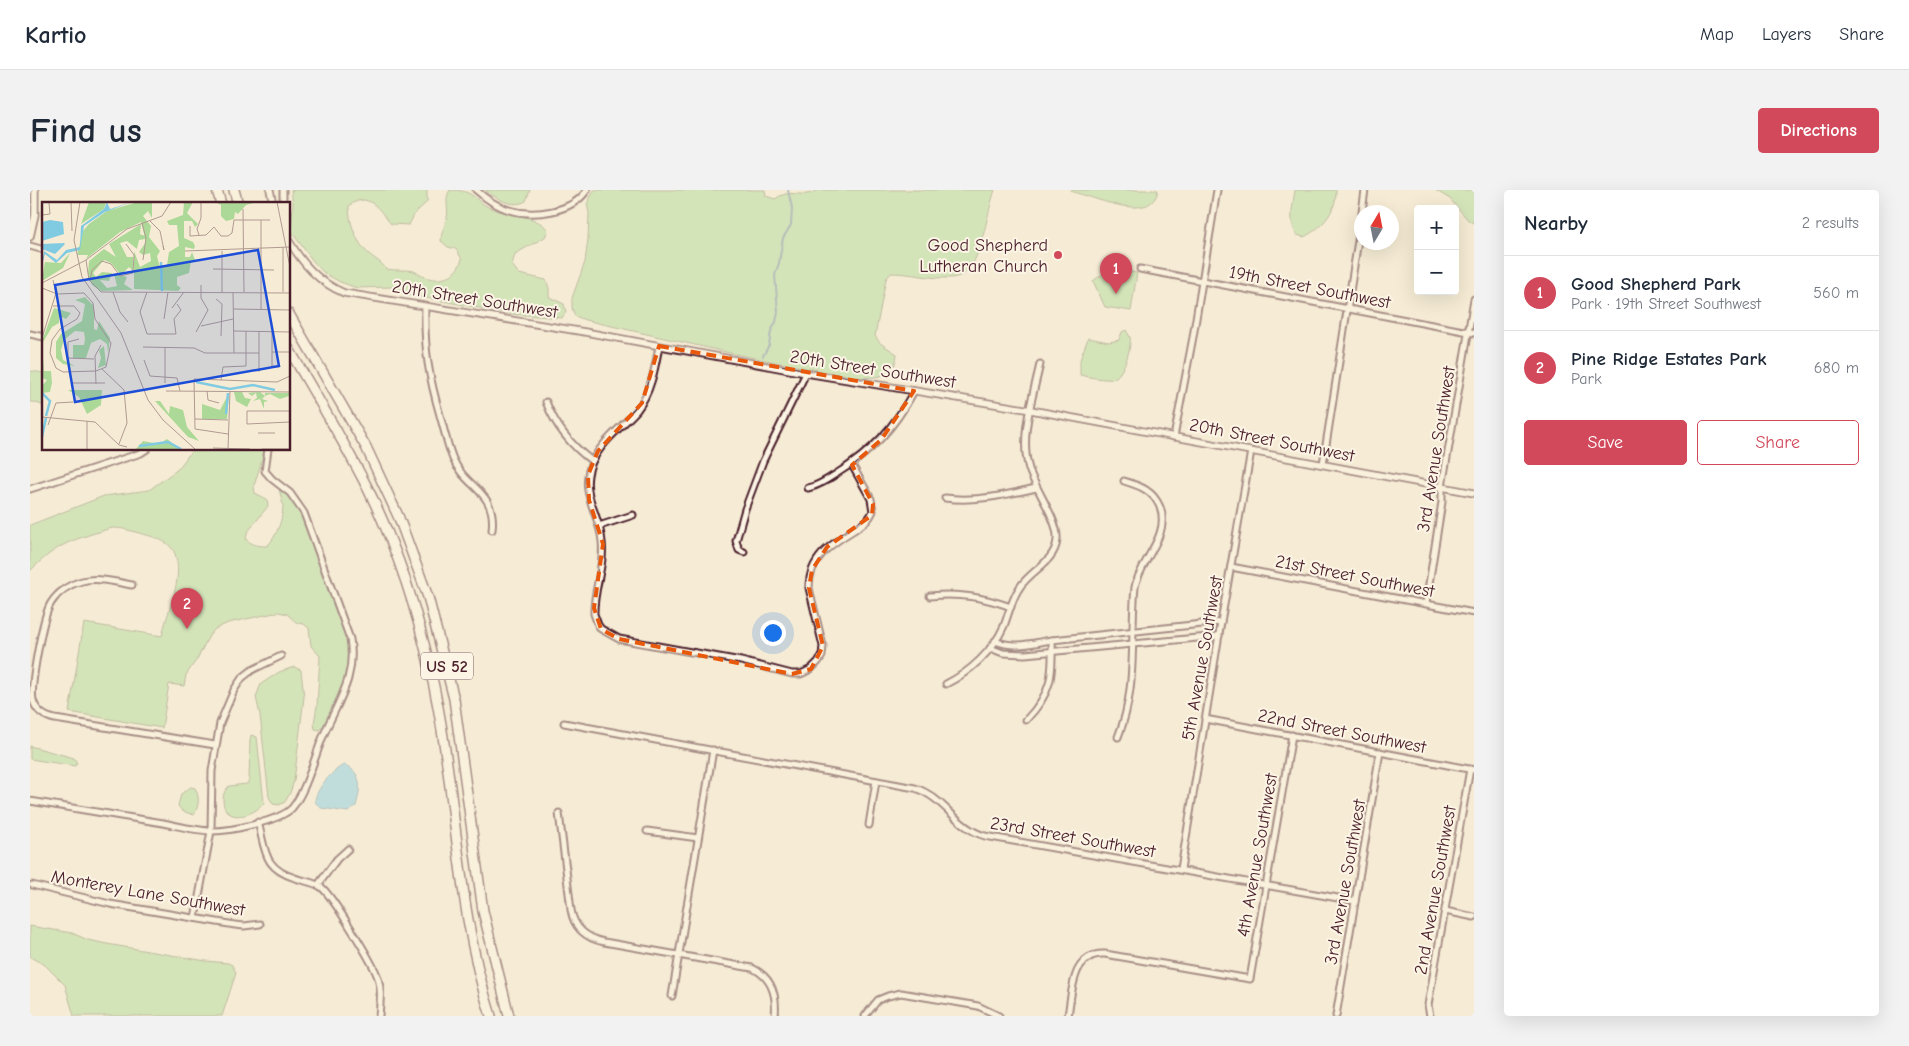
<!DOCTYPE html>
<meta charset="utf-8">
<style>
:root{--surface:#fff;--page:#f2f2f3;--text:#1f2937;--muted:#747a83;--line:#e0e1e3;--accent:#d1495b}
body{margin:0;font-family:"Comic Neue",sans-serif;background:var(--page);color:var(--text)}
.controls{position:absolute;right:15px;top:15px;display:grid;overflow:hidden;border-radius:5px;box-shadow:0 5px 20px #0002}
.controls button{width:45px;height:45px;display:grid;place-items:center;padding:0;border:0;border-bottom:1px solid var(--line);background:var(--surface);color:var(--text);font:25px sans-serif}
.compass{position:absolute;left:1324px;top:15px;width:45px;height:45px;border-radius:50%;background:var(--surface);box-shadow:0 5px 20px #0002;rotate:10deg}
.you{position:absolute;left:742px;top:442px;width:18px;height:18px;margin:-12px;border:4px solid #fff;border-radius:50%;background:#1a73e8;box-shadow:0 0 0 8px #1a73e833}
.badge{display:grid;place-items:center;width:32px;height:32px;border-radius:50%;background:var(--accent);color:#fff;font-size:16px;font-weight:700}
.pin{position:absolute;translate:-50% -41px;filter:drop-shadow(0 1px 2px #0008)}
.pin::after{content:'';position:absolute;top:26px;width:18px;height:15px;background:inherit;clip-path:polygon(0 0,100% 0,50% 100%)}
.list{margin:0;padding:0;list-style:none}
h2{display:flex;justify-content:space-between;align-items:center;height:65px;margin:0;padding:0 20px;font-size:21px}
h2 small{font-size:16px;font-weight:400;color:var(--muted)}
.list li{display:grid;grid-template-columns:32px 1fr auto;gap:15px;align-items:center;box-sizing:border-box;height:75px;padding:0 20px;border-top:1px solid var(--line)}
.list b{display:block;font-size:19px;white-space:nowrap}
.list p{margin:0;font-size:16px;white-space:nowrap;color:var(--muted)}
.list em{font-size:16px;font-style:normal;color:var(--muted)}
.actions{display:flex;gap:10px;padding:15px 20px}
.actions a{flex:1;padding:11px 0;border:1px solid var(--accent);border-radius:5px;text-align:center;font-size:18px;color:var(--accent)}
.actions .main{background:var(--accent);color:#fff}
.map{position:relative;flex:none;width:1444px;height:826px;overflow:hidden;border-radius:5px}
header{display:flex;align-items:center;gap:30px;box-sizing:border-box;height:70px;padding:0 25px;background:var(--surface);border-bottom:1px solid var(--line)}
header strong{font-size:24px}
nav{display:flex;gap:28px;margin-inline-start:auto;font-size:18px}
.intro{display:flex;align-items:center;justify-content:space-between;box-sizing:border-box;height:120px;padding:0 30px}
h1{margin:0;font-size:35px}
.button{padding:12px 22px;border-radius:5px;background:var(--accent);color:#fff;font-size:18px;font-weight:700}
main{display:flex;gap:30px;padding:0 30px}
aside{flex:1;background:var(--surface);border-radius:5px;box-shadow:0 5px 20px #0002}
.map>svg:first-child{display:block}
</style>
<header>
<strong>Kartio</strong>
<nav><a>Map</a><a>Layers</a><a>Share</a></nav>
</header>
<div class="intro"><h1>Find us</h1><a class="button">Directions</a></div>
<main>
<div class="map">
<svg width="1444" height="826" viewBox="0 0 1444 826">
<rect width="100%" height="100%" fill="#f6ecd5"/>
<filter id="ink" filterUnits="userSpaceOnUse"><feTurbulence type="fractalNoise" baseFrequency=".02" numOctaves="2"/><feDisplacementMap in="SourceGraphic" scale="10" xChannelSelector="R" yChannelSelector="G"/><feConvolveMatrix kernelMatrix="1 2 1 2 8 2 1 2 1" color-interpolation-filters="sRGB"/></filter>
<g filter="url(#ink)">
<g fill="#acd997" stroke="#7b7c61">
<path d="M261 0H397V12L385 23 379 35 361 34C349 20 339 0 319 16 319 31 325 49 335 60 342 68 351 71 356 79 365 81 375 79 384 81 388 83 391 85 395 87 412 93 427 86 432 69L426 59 418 57 411 51C411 42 415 36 417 28 419 18 414 9 420 0 446 0 442 10 461 18 479 26 506 24 518 40L515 47 485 64 482 75 489 84 516 90 519 98V107L534 114 536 122 532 128 481 124 375 104 362 97 327 98 310 92 294 83 283 71 261 41 263 14Z"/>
<path d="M455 0H500L496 11C482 19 466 8 455 0Z"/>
<path d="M564 0H735L736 6 745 9C758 0 763 5 777 4 780 4 785 1 789 0H965C957 23 953 60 940 78 936 84 927 88 920 88 900 89 881 83 861 83L856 89 845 146 850 153 867 164C865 189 847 187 827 188L700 163 555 130 545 126 542 118V108L555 72 558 49 559 23 557 14Z"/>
<path d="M1041 0H1128C1122 35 1063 6 1042 2Z"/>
<path d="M1265 0H1306C1307 21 1292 38 1274 47L1267 45C1258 32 1263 15 1265 0Z"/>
<polygon points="1405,0 1444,0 1444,33 1439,31 1420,9"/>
<polygon points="1081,78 1107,83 1101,121 1075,117 1063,91"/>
<path d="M1096 140C1097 142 1099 145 1100 147 1102 157 1093 187 1082 189 1075 190 1058 187 1050 185V170L1058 148 1079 152 1089 150 1092 142Z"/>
<polygon points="0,181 14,183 14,216 4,212 0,212"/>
<path d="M163 259H235L224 296 225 303 237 309 238 316 217 343 216 349C222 355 228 356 237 356 247 347 253 328 253 315 252 310 250 304 249 299L253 295C277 301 297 377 304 399 307 409 312 418 315 428 317 440 319 462 318 474 316 493 304 528 289 540L285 539 284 533 287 516 290 466 281 456 279 438 274 434 267 433 257 424 249 422 198 433 185 439 179 446 167 469 156 485 154 496 139 494 132 538 39 522 54 433 132 446C137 421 154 389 145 364 142 353 127 348 117 345 107 343 95 338 84 338 78 338 71 342 65 343 33 353 24 358 0 381V335L74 306 119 300 148 279Z"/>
<polygon points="264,477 271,480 274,507 264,591 260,603 255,612 249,615 243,614 239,607 230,525 226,507 231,494 249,482"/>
<path d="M221 545 227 547 234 613C224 626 194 635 193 610 193 604 195 600 199 596L217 594 219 590 220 550Z"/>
<polygon points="0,556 44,568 47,573 45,576 0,569"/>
<path d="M161 597 165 598C170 607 169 616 164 625L152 621 148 616 151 604Z"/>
<polygon points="0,736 42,743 58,750 77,754 176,771 198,773 202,775 206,783 192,826 44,826 35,795 15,775 0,767"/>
</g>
<path fill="#81cbe2" stroke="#6b8699" d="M315 575C333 584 331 598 326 616L318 622 291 618 285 612C284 601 305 577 315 575Z"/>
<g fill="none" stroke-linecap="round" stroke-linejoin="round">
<polyline stroke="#6b8699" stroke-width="2" points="733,166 739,155 741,141 746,132 748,122 745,85 749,73 753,48 761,35 762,18 758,0"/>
<g stroke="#4a1f2b" stroke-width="9">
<g id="minor">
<path d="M446 0C456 9 466 16 479 20 503 27 542 23 557 0"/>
<polyline points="253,14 253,0"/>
<polyline points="1332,22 1335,0"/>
<polyline points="0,56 14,60"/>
<polyline points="1110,79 1444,143"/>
<path d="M395 117C394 161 399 187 411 229 415 243 418 257 423 269 436 299 467 301 462 340"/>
<polyline points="0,144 14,147"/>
<path d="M629 156C625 178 621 202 607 220 592 237 572 251 562 272 548 303 570 323 572 352 575 376 563 400 564 424L568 435 571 439 589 449 711 471 762 484H771L781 479 788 472 792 466 793 456 779 398C779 368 801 354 824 340 833 334 839 331 843 321L841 309 822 275"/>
<path d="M516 212C526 237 540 255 562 271"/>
<polyline points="1144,247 1163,147 1187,0"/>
<polyline points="1293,274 1332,25"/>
<path d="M778 298C788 296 797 290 806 284 842 262 864 238 884 201"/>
<polyline points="0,299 111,263 117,259"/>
<path d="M915 308C946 312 976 305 1006 298"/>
<polyline points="569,336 603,325"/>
<polyline points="714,362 709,360 706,351 715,319 733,271 776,183"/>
<polyline points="1201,377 1444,423"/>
<path d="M102 395C86 392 68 387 52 391 40 394 28 402 21 413 13 425 0 496 3 510 6 521 15 527 25 529L185 555"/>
<path d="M900 406C929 403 953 407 981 417"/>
<polyline points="1396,413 1412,312 1412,297 1444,109"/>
<path d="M965 451C985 459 1002 453 1022 450L1191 432"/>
<polyline points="960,458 973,463 995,464 1189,446"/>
<path d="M916 494C940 482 963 461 974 436 979 423 982 408 990 397 1001 380 1025 372 1027 350 1029 331 1005 299 999 279 989 247 1003 207 1010 174"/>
<polyline points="1175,529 1444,580"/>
<path d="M996 530C1022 503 1023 486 1022 450"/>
<path d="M534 533 885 598C914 607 926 638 955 646L1325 711"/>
<path d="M1088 547C1108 498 1100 448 1105 397 1110 370 1141 346 1130 317 1123 300 1110 296 1094 291"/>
<path d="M0 611C42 618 85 625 127 632 145 635 165 641 183 641 200 641 250 631 262 618 276 601 284 569 292 549 306 514 327 489 320 449L274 323 260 303 242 289 235 281 238 259"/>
<path d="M529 623 541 720C544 738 556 748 574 752L722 778C742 787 747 806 745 826"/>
<path d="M228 632C236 661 233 678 265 688 273 691 284 692 291 697 301 704 344 774 348 788 352 800 350 813 349 826"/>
<polyline points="839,635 846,591"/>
<polyline points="617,641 668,648"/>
<polyline points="1151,679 1191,432 1221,261"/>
<polyline points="2,695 80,714 205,735 214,736 230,734"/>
<polyline points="288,695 307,669 318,659"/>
<polyline points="1415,721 1444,727"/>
<polyline points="165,728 181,641 182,581 190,533 204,500 212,488 222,480 251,466"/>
<polyline points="642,806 683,560"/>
<polyline points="835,826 848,810 858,806 871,803 948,816 969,826"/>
<path d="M1038 826C1042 802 1042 762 1075 764L1220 789 1262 545"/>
<polyline points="1306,826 1350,562"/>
<polyline points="1400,826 1398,815 1440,579"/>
</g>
</g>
<g stroke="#4a1f2b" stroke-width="9">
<g id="tertiary">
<polyline points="240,0 243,14"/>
<polyline points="0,47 5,25 5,0"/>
<path d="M259 51C273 74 288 92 314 103L555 142 776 183 1001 220 1444 303"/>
</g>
</g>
<g stroke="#4a1f2b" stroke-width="12">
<g id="motorway">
<polyline points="187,0 191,14"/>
<polyline points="204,0 208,14"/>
<polyline points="259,124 336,257 369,328 398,407 424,509 453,721 479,826"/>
<path d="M259 159C285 204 313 250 337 297 366 355 387 420 401 483 427 596 425 715 461 826"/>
</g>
</g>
<use href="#minor" stroke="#fcf5e5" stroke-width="5"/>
<use href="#tertiary" stroke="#fcf5e5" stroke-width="5.5"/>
<use href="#motorway" stroke="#fcf5e5" stroke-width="9"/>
</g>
</g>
<path d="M0 0H1444V826H0ZM629 156 884 201 851 250 822 275 843 314 842 325 797 357 782 380 779 398 793 456 781 479 762 484 589 449 571 439 564 418 573 354 559 310 558 285 568 261 612 213Z" fill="#f6ecd5" fill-opacity=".55" fill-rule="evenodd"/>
<path fill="none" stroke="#e8590c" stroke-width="4" stroke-dasharray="10 6" stroke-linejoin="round" d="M629 156 884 201 851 250 822 275 843 314 842 325 797 357 782 380 779 398 793 456 781 479 762 484 589 449 571 439 564 418 573 354 559 310 558 285 568 261 612 213Z"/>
<circle fill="#d1495b" stroke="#fcf5e5" stroke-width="2" cx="1028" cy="65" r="5"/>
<g text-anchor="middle" stroke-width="4" stroke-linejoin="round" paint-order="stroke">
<rect fill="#fcf5e5" stroke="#7f5f63" stroke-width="1" x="391" y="462.5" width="52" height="27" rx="4"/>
<g font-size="16" font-weight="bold" fill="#4a1f2b">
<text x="417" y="482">US 52</text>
</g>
<g font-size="18" fill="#4a1f2b" stroke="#fcf5e5" text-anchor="end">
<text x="1018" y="61">Good Shepherd<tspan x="1018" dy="21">Lutheran Church</tspan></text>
</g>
<g font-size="18" fill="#4a1f2b" stroke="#fcf5e5">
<text transform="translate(1280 97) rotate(11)" y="6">19th Street Southwest</text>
<text transform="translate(445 109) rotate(9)" y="6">20th Street Southwest</text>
<text transform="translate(843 179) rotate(9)" y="6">20th Street Southwest</text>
<text transform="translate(1242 250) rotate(11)" y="6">20th Street Southwest</text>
<text transform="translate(1406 259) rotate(-81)" y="6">3rd Avenue Southwest</text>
<text transform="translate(1325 386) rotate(11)" y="6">21st Street Southwest</text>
<text transform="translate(1172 468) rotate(-80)" y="6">5th Avenue Southwest</text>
<text transform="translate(1312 541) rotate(11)" y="6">22nd Street Southwest</text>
<text transform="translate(1043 647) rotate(10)" y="6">23rd Street Southwest</text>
<text transform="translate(1227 665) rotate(-80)" y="6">4th Avenue Southwest</text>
<text transform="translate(1315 692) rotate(-80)" y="6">3rd Avenue Southwest</text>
<text transform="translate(1405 700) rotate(-80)" y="6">2nd Avenue Southwest</text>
<text transform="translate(118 703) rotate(10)" y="6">Monterey Lane Southwest</text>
</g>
</g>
<g transform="translate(12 12)">
<rect width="248" height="248" fill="#f6ecd5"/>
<path d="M47 0H64L62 7 39 22ZM96 0H110V16L106 9 101 14 109 24 107 35 118 49 115 54 118 66 125 63 127 50 137 44 135 23H127L125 19 141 13 142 0H151L145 11 156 22 153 25 150 19H142V36L151 40 153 44 152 47 143 45V55H148L150 50 153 58 149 59 147 71 135 75V83L139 86 136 89 92 87V49L98 65 109 59 108 51 101 53 97 50 104 40 99 20 78 30 44 57 46 53H35L41 29 47 22 65 9ZM173 0 184 1 215 0 204 3 196 12 193 10 192 17 184 19 179 14V3ZM99 22 98 32 103 34V37L97 38 95 47 85 39 78 41 85 55H91V69L87 65 79 73 69 61 62 58 51 71 54 75 60 70 70 71 67 79 58 78 65 86 75 84 72 72 85 75 82 82 91 88 59 89 50 83 46 72 47 59 62 47 74 55 67 42ZM28 51 21 66 0 79 3 60 19 61ZM43 95 52 104V127L55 128 57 119 68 136 66 152 65 142 58 137 49 141 44 156H31V143H42L43 137 42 130 33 129 22 138 19 148 21 158 33 164 21 162 14 156V140L19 132 40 119 43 102 33 98ZM12 106 29 111 24 117 17 114V121L10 125 0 142 2 169H9L10 181 8 190 0 191V184L5 178 0 176V139ZM62 144 64 163 56 166 59 156 57 148ZM26 188H60L59 203 45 212 37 195ZM192 190H200L203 196 209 197 205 205 194 199ZM218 190 223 194V191H247V194L238 197 228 192 223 194 220 197 226 199 222 200V207L218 197 211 199 215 196 214 191 210 194 206 191ZM187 191 185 217H160V202L178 208ZM113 199H118L127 212 128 204 141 208 145 225 157 239 146 235ZM125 237 138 247H94L101 239 117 242Z" fill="#acd997"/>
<path d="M65 0 68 7 90 0 63 10 42 24 38 48 25 51 14 61 3 52 0 63 2 49 15 58 24 48 38 45 39 24 62 7ZM8 18 21 20 22 32 0 39V20ZM0 42 22 41 23 42 13 52 0 47Z" fill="#81cbe2"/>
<path fill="none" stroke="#81cbe2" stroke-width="2.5" d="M119 60 120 89M154 180 188 187 211 183 233 188M0 191 8 199 4 214M184 212 186 191M0 235 4 216M97 244 126 240 139 247"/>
<path fill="none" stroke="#b19a91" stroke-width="1" d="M29 0 30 29M38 0 32 38 40 75 79 131 106 198 121 218 153 247M235 0 248 65M201 7 202 90M0 13 8 12 7 1M219 18V107M108 19 118 29 122 48 121 44M100 21 104 36 101 58M148 24V34L164 33 172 25 179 34H186L190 31 192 18H228M157 33 155 27 159 16V0M241 45V90M143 49 248 45M180 49V90M44 58 47 78 59 90 248 91M171 67 232 68M48 79 50 68 60 59 69 62 78 74 91 71 92 53 84 42M0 81 44 58 85 27 120 14 129 0M0 86 15 92 42 91 51 101 53 117 69 141 64 165 54 169 21 170 14 166 8 151 10 138 18 127 35 117 38 111 32 104H11M71 90 78 110 86 120M105 90 98 110 105 132H134L132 117 139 108 135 102M191 90 192 151M174 97 180 102 179 134M130 106 142 90M192 107 248 108M122 117 126 90M159 124 191 117M192 129 248 130M217 129V170M230 129V164L237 165M154 130 166 108 159 96V83M0 136 14 91 11 78M37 137 26 140V156L52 157M101 145 152 146 163 151H217M123 145V181M230 150H248M102 158 108 174 135 176 138 189M60 167 82 188 85 221 77 242M179 178 181 165 204 164V129M30 181H63M54 182 53 154 59 143M124 189 248 190M165 189 166 198 177 201M248 209H205V222L248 220M0 215 53 220 77 243 85 245M153 217 186 218M45 219V247M6 223 14 201 31 200M216 231H233M186 232 153 227 152 177 235 180 248 174M171 246 208 247M186 247 188 189M220 247H248"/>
<path fill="#1d4ed8" fill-opacity="0.15" stroke="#1d4ed8" stroke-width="2.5" d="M216 48 237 164 33 200 13 83Z"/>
<rect width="248" height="248" fill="none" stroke="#4a1f2b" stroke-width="2.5"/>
</g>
</svg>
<div class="controls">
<button>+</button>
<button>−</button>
</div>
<svg class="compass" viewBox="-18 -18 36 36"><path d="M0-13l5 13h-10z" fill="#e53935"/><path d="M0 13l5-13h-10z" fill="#747a83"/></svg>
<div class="you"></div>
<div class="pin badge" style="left:1086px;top:104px">1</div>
<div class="pin badge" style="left:157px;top:439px">2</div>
</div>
<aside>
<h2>Nearby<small>2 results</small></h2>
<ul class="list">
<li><span class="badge">1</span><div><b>Good Shepherd Park</b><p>Park · 19th Street Southwest</p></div><em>560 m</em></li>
<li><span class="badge">2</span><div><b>Pine Ridge Estates Park</b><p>Park</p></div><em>680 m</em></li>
</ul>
<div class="actions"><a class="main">Save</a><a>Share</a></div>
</aside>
</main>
